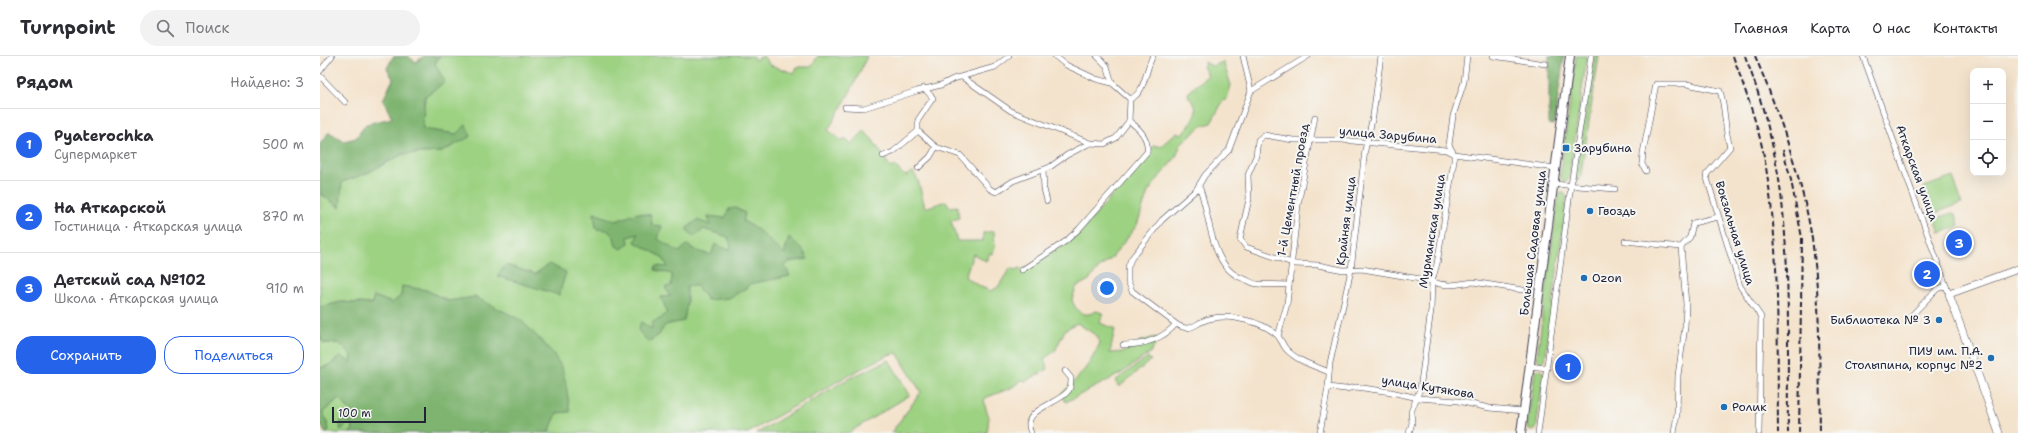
<!DOCTYPE html>
<html lang="ru">
<meta charset="utf-8">
<style>
:root{--surface:#fff;--page:#f2f2f3;--text:#2b2b33;--muted:#7c7c81;--line:#e1e1e2;--accent:#2563eb}
body{margin:0;font-family:"Shantell Sans",sans-serif;background:var(--page);color:var(--text)}
.controls{position:absolute;right:12px;top:12px;display:grid;overflow:hidden;border-radius:8px;box-shadow:0 4px 16px #0002}
.controls button{width:36px;height:36px;display:grid;place-items:center;padding:0;border:0;border-bottom:1px solid var(--line);background:var(--surface);color:var(--text);font:20px sans-serif}
.scale{position:absolute;left:12px;bottom:10px;width:94px;box-sizing:border-box;padding-left:4px;border:2px solid #22223b;border-top:0;font-size:11px;line-height:14px;white-space:nowrap;color:#22223b;-webkit-text-stroke:3px #f6f6f2;paint-order:stroke}
.you{position:absolute;left:787px;top:232px;width:14px;height:14px;margin:-10px;border:3px solid #fff;border-radius:50%;background:#1a73e8;box-shadow:0 0 0 6px #1a73e833}
.badge{display:grid;place-items:center;width:26px;height:26px;border-radius:50%;background:var(--accent);color:#fff;font-size:13px;font-weight:700}
.pin{position:absolute;translate:-50% -50%;border:2px solid #fff;box-shadow:0 1px 4px #0006}
.list{margin:0;padding:0;list-style:none}
h2{display:flex;justify-content:space-between;align-items:center;height:52px;margin:0;padding:0 16px;font-size:17px}
h2 small{font-size:13px;font-weight:400;color:var(--muted)}
.list li{display:grid;grid-template-columns:26px 1fr auto;gap:12px;align-items:center;box-sizing:border-box;height:72px;padding:0 16px;border-top:1px solid var(--line)}
.list b{display:block;font-size:15px;white-space:nowrap}
.list p{margin:0;font-size:13px;white-space:nowrap;color:var(--muted)}
.list em{font-size:13px;font-style:normal;color:var(--muted)}
.actions{display:flex;gap:8px;padding:12px 16px}
.actions a{flex:1;padding:9px 0;border:1px solid var(--accent);border-radius:16px;text-align:center;font-size:14px;color:var(--accent)}
.actions .main{background:var(--accent);color:#fff}
.icon{flex:none;width:22px;height:22px;fill:none;stroke:currentColor;stroke-width:2;stroke-linecap:round;stroke-linejoin:round}
.map{position:relative;flex:none;width:1698px;height:377px;overflow:hidden}
header{display:flex;align-items:center;gap:24px;box-sizing:border-box;height:56px;padding:0 20px;background:var(--surface);border-bottom:1px solid var(--line)}
header strong{font-size:19px}
nav{display:flex;gap:22px;margin-inline-start:auto;font-size:14px}
.search{width:280px;height:36px;background:var(--page);display:flex;align-items:center;gap:10px;box-sizing:border-box;padding:0 14px;border-radius:22px;color:var(--muted);font-size:15px}
main{display:flex}
aside{flex:1;background:var(--surface)}
.map>svg:first-child{display:block}
</style>
<header>
<strong>Turnpoint</strong>
<div class="search"><svg class="icon" aria-label="search" viewBox="0 0 24 24"><circle cx="10" cy="10" r="6"/><path d="M15 15l6 6"/></svg>Поиск</div>
<nav><a>Главная</a><a>Карта</a><a>О нас</a><a>Контакты</a></nav>
</header>
<main>
<aside>
<h2>Рядом<small>Найдено: 3</small></h2>
<ul class="list">
<li><span class="badge">1</span><div><b>Pyaterochka</b><p>Супермаркет</p></div><em>500 m</em></li>
<li><span class="badge">2</span><div><b>На Аткарской</b><p>Гостиница · Аткарская улица</p></div><em>870 m</em></li>
<li><span class="badge">3</span><div><b>Детский сад №102</b><p>Школа · Аткарская улица</p></div><em>910 m</em></li>
</ul>
<div class="actions"><a class="main">Сохранить</a><a>Поделиться</a></div>
</aside>
<div class="map">
<svg width="1698" height="377" viewBox="0 0 1698 377">
<rect width="100%" height="100%" fill="#f6f6f2"/>
<filter id="ink" filterUnits="userSpaceOnUse"><feTurbulence type="fractalNoise" baseFrequency=".025" numOctaves="2"/><feDisplacementMap in="SourceGraphic" scale="8" xChannelSelector="R" yChannelSelector="G"/><feConvolveMatrix kernelMatrix="1 2 1 2 8 2 1 2 1" color-interpolation-filters="sRGB"/></filter>
<filter id="wash" filterUnits="userSpaceOnUse"><feTurbulence type="fractalNoise" baseFrequency=".012" numOctaves="4" result="noise"/><feDisplacementMap in="SourceGraphic" scale="16" xChannelSelector="R" yChannelSelector="G"/><feGaussianBlur stdDeviation="0.9" result="paint"/><feColorMatrix in="noise" values="0 0 0 0 0 0 0 0 0 0 0 0 0 0 0 0 0 1.4 0 .05"/><feComposite in="paint" operator="in"/></filter>
<g filter="url(#wash)">
<rect width="100%" height="100%" fill="#f4e3cc"/>
<g fill="#9dd282" stroke="#607a5e">
<path d="M119 0H433L435 4 443 0 450 9 474 17 477 11H491L498 0H547C536 26 523 50 508 74L522 85 525 83 531 88 544 75 552 83 571 112 575 110 585 120 593 116 598 124 605 152 626 145 630 151 637 150 639 162 631 165 637 185H663V177L674 175 675 192 672 198 670 197 666 205 653 198 645 221 661 231 671 235 678 231 690 212 696 214 700 212 702 214 747 187 762 174 822 106 833 90H841L857 76 862 78C872 68 883 53 869 42L868 37 888 19 883 11 885 6 892 10 903 6 911 29 907 43 903 45 891 67 882 70 861 87 856 101 840 120 828 136 817 169 791 203 779 212 769 224 756 231 752 244C757 257 764 262 776 255L783 257 780 267 795 273 790 297 804 296 819 286 835 281 837 285 830 297 800 318 746 346 741 338C759 322 770 309 780 287L777 280 757 267 745 274 735 295 724 303 728 313 706 325 702 324 691 332 665 342 664 347 669 361 667 377H571L601 336 577 297 568 299 527 320 428 377H226L229 376 237 357 155 241 128 245 106 234 82 231 81 240 72 247 54 240 53 248 21 246 0 251V137L20 151 21 126 45 118 83 98 122 96 136 78 102 73C104 48 106 22 119 0Z"/>
<polygon points="1256,0 1267,0 1249,122 1247,125 1244,126 1240,120"/>
<polygon points="1274,0 1279,0 1260,123 1256,125 1255,123"/>
<polygon points="1633,121 1642,147 1613,158 1604,131"/>
<polygon points="1241,137 1244,137 1247,141 1225,305 1220,307 1217,301 1238,141"/>
<polygon points="1632,157 1636,159 1639,170 1620,177 1615,163"/>
<polygon points="0,281 4,287 19,287 32,299 32,307 20,300 10,309 0,312"/>
<polygon points="828,301 831,304 799,331 795,325"/>
<polygon points="569,304 590,339 528,377 437,377 526,324"/>
<polygon points="1219,313 1224,317 1216,373 1212,375 1209,374 1207,368 1215,316"/>
<polygon points="19,342 31,356 20,374 30,366 33,373 29,377 7,377 9,373 3,356"/>
</g>
<g fill="#7eb470" stroke="#506b56">
<polygon points="87,0 96,6 104,0 119,0 115,8 125,26 104,41 103,73 136,78 146,69 151,80 122,96 83,98 45,118 22,126 20,152 0,137 0,88 9,76 24,85 36,82 46,68 72,62 63,44 73,23 67,12 73,1"/>
<polygon points="1229,0 1244,0 1234,69 1229,68"/>
<polygon points="416,152 425,157 423,165 437,173 464,198 469,181 482,193 488,203 469,206 465,210 470,220 430,228 425,233 409,242 387,244 377,230 367,230 367,248 364,265 345,269 339,279 328,286 318,274 321,266 332,273 332,266 340,263 347,256 341,241 350,240 345,231 351,230 352,218 335,214 336,210 348,211 342,201 315,186 318,178 308,181 309,187 302,193 296,190 294,181 287,174 276,173 274,157 296,165 318,157 331,159 332,169 342,170 338,183 359,196 367,189 377,195 391,199 395,188 409,194 411,190 408,181 384,173 374,181 366,173 377,164 390,169 388,160 405,162 409,153"/>
<polygon points="229,208 246,216 239,239 177,220 186,209 215,218"/>
<polygon points="82,230 106,234 128,245 155,241 201,264 232,296 242,312 246,328 250,356 237,357 229,376 226,377 29,377 33,373 30,366 21,374 20,370 23,358 31,356 19,342 3,356 9,373 7,377 5,377 0,366 0,312 10,309 20,300 31,306 32,300 19,287 4,287 0,281 0,251 21,246 52,248 54,240 72,247 81,240"/>
</g>
</g>
<g filter="url(#ink)">
<g fill="none" stroke-linecap="round" stroke-linejoin="round">
<g stroke="#423f51" stroke-width="6">
<g id="street">
<polyline points="735,0 746,9 776,23 792,27 810,43"/>
<polyline points="777,0 787,10 792,27"/>
<polyline points="1173,0 1226,8"/>
<polyline points="1543,0 1629,238"/>
<polyline points="0,15 12,0"/>
<polyline points="0,20 25,46"/>
<polyline points="642,21 691,55 770,87"/>
<polyline points="931,35 988,0"/>
<polyline points="525,51 544,52 597,35 621,29 633,23 675,11 689,0"/>
<path d="M598 75 616 91 640 99 670 133 676 136 693 125 730 111 747 99 770 87 784 88 796 82 809 65 810 43C826 37 825 13 833 0"/>
<polyline points="563,100 573,96 598,75 598,64 613,42 604,32"/>
<polyline points="598,112 610,101 616,91"/>
<polyline points="723,114 724,133 727,145"/>
<path d="M1326 115 1322 108 1323 97 1336 28H1367L1400 35C1406 53 1404 72 1410 91L1386 119 1420 230 1441 261 1439 377"/>
<polyline points="1233,128 1295,133"/>
<path d="M879 130C891 159 889 212 924 223 928 224 933 228 938 228 948 229 958 228 969 229"/>
<polyline points="1305,185 1361,191"/>
<polyline points="1361,191 1370,181 1373,167 1398,161"/>
<path d="M702 214 746 185 759 173 827 96C829 83 819 72 809 65"/>
<path d="M1203 234 1153 226C1139 228 1125 232 1112 225L1042 213 1023 214 998 209 975 208 926 191 920 183 929 143 928 119 936 100 938 84 944 79 973 84H1022L1126 94 1134 98 1235 112"/>
<polyline points="1588,263 1617,233 1626,230"/>
<polyline points="856,268 812,235 808,225 808,211 811,203 842,164 876,134 885,119 909,94 931,35 923,0"/>
<polyline points="958,280 967,248 978,149 995,61"/>
<path d="M803 289C824 289 842 284 856 268 872 278 875 266 889 263 900 260 914 261 925 264 936 266 950 272 958 280 961 284 963 289 966 293 977 305 994 310 1009 316"/>
<polyline points="1209,310 1227,312"/>
<polyline points="1008,331 1025,333 1036,331 1071,336 1098,342 1138,345 1169,352 1204,355"/>
<path d="M711 377C699 353 739 349 749 334 751 331 751 326 751 322L745 315"/>
<polyline points="1000,377 1008,331 1010,307 1031,214 1045,94 1053,60 1061,0"/>
<polyline points="1089,377 1092,367 1091,356 1100,333 1111,254 1112,225 1117,208 1134,105 1134,98 1129,89 1133,60 1144,26 1147,0"/>
<polyline points="1218,377 1251,129 1271,0"/>
<polyline points="1354,377 1357,358 1358,319 1365,271 1366,248 1361,191"/>
</g>
</g>
<g stroke="#423f51" stroke-width="8">
<polyline id="secondary" points="1679,377 1629,238 1698,213"/>
</g>
<g stroke="#423f51" stroke-width="10">
<polyline id="primary" points="1201,377 1250,0"/>
</g>
<use href="#street" stroke="#fff" stroke-width="5"/>
<use href="#secondary" stroke="#fff" stroke-width="7"/>
<use href="#primary" stroke="#fff" stroke-width="8"/>
<g stroke="#22223b" stroke-width="2" stroke-dasharray="6 3" stroke-linecap="butt">
<path d="M1413 0C1424 31 1436 63 1443 95 1461 188 1457 283 1458 377"/>
<path d="M1425 0C1442 44 1455 91 1461 138 1471 217 1467 298 1468 377"/>
<path d="M1435 0C1458 54 1483 125 1492 183 1501 247 1499 312 1500 377"/>
<polyline points="1463,94 1471,124 1482,182 1479,377"/>
</g>
</g>
</g>
<g fill="#1f6fb2" stroke="#f6f6f2" stroke-width="1.5">
<rect x="1242" y="88" width="8" height="8" rx="2"/>
<circle cx="1270" cy="155" r="4"/>
<circle cx="1264" cy="222" r="4"/>
<circle cx="1619" cy="264" r="4"/>
<circle cx="1671" cy="302" r="4"/>
<circle cx="1404" cy="351" r="4"/>
</g>
<g text-anchor="middle" stroke-width="4" stroke-linejoin="round" paint-order="stroke">
<g font-size="12" fill="#22223b" stroke="#f6f6f2">
<text transform="translate(1068 79) rotate(5)" y="4">улица Зарубина</text>
<text transform="translate(1597 117) rotate(70)" y="4">Аткарская улица</text>
<text transform="translate(973 134) rotate(-80)" y="4">1-й Цементный проезд</text>
<text transform="translate(1026 165) rotate(-83)" y="4">Крайняя улица</text>
<text transform="translate(1112 175) rotate(-81)" y="4">Мурманская улица</text>
<text transform="translate(1415 177) rotate(73)" y="4">Вокзальная улица</text>
<text transform="translate(1213 187) rotate(-83)" y="4">Большая Садовая улица</text>
<text transform="translate(1108 331) rotate(9)" y="4">улица Кутякова</text>
</g>
<g font-size="12" fill="#22223b" stroke="#f6f6f2" text-anchor="start">
<text x="1254" y="96">Зарубина</text>
<text x="1278" y="159">Гвоздь</text>
<text x="1272" y="226">Ozon</text>
<text x="1611" y="268" text-anchor="end">Библиотека № 3</text>
<text x="1663" y="299" text-anchor="end">ПИУ им. П.А.<tspan x="1663" dy="14">Столыпина, корпус №2</tspan></text>
<text x="1412" y="355">Ролик</text>
</g>
</g>
</svg>
<div class="controls">
<button>+</button>
<button>−</button>
<button><svg class="icon" aria-label="locate" viewBox="0 0 24 24"><circle cx="12" cy="12" r="6"/><path d="M12 2v4M12 18v4M2 12h4M18 12h4"/></svg></button>
</div>
<div class="scale">100 m</div>
<div class="you"></div>
<div class="pin badge" style="left:1248px;top:311px">1</div>
<div class="pin badge" style="left:1607px;top:218px">2</div>
<div class="pin badge" style="left:1639px;top:187px">3</div>
</div>
</main>
